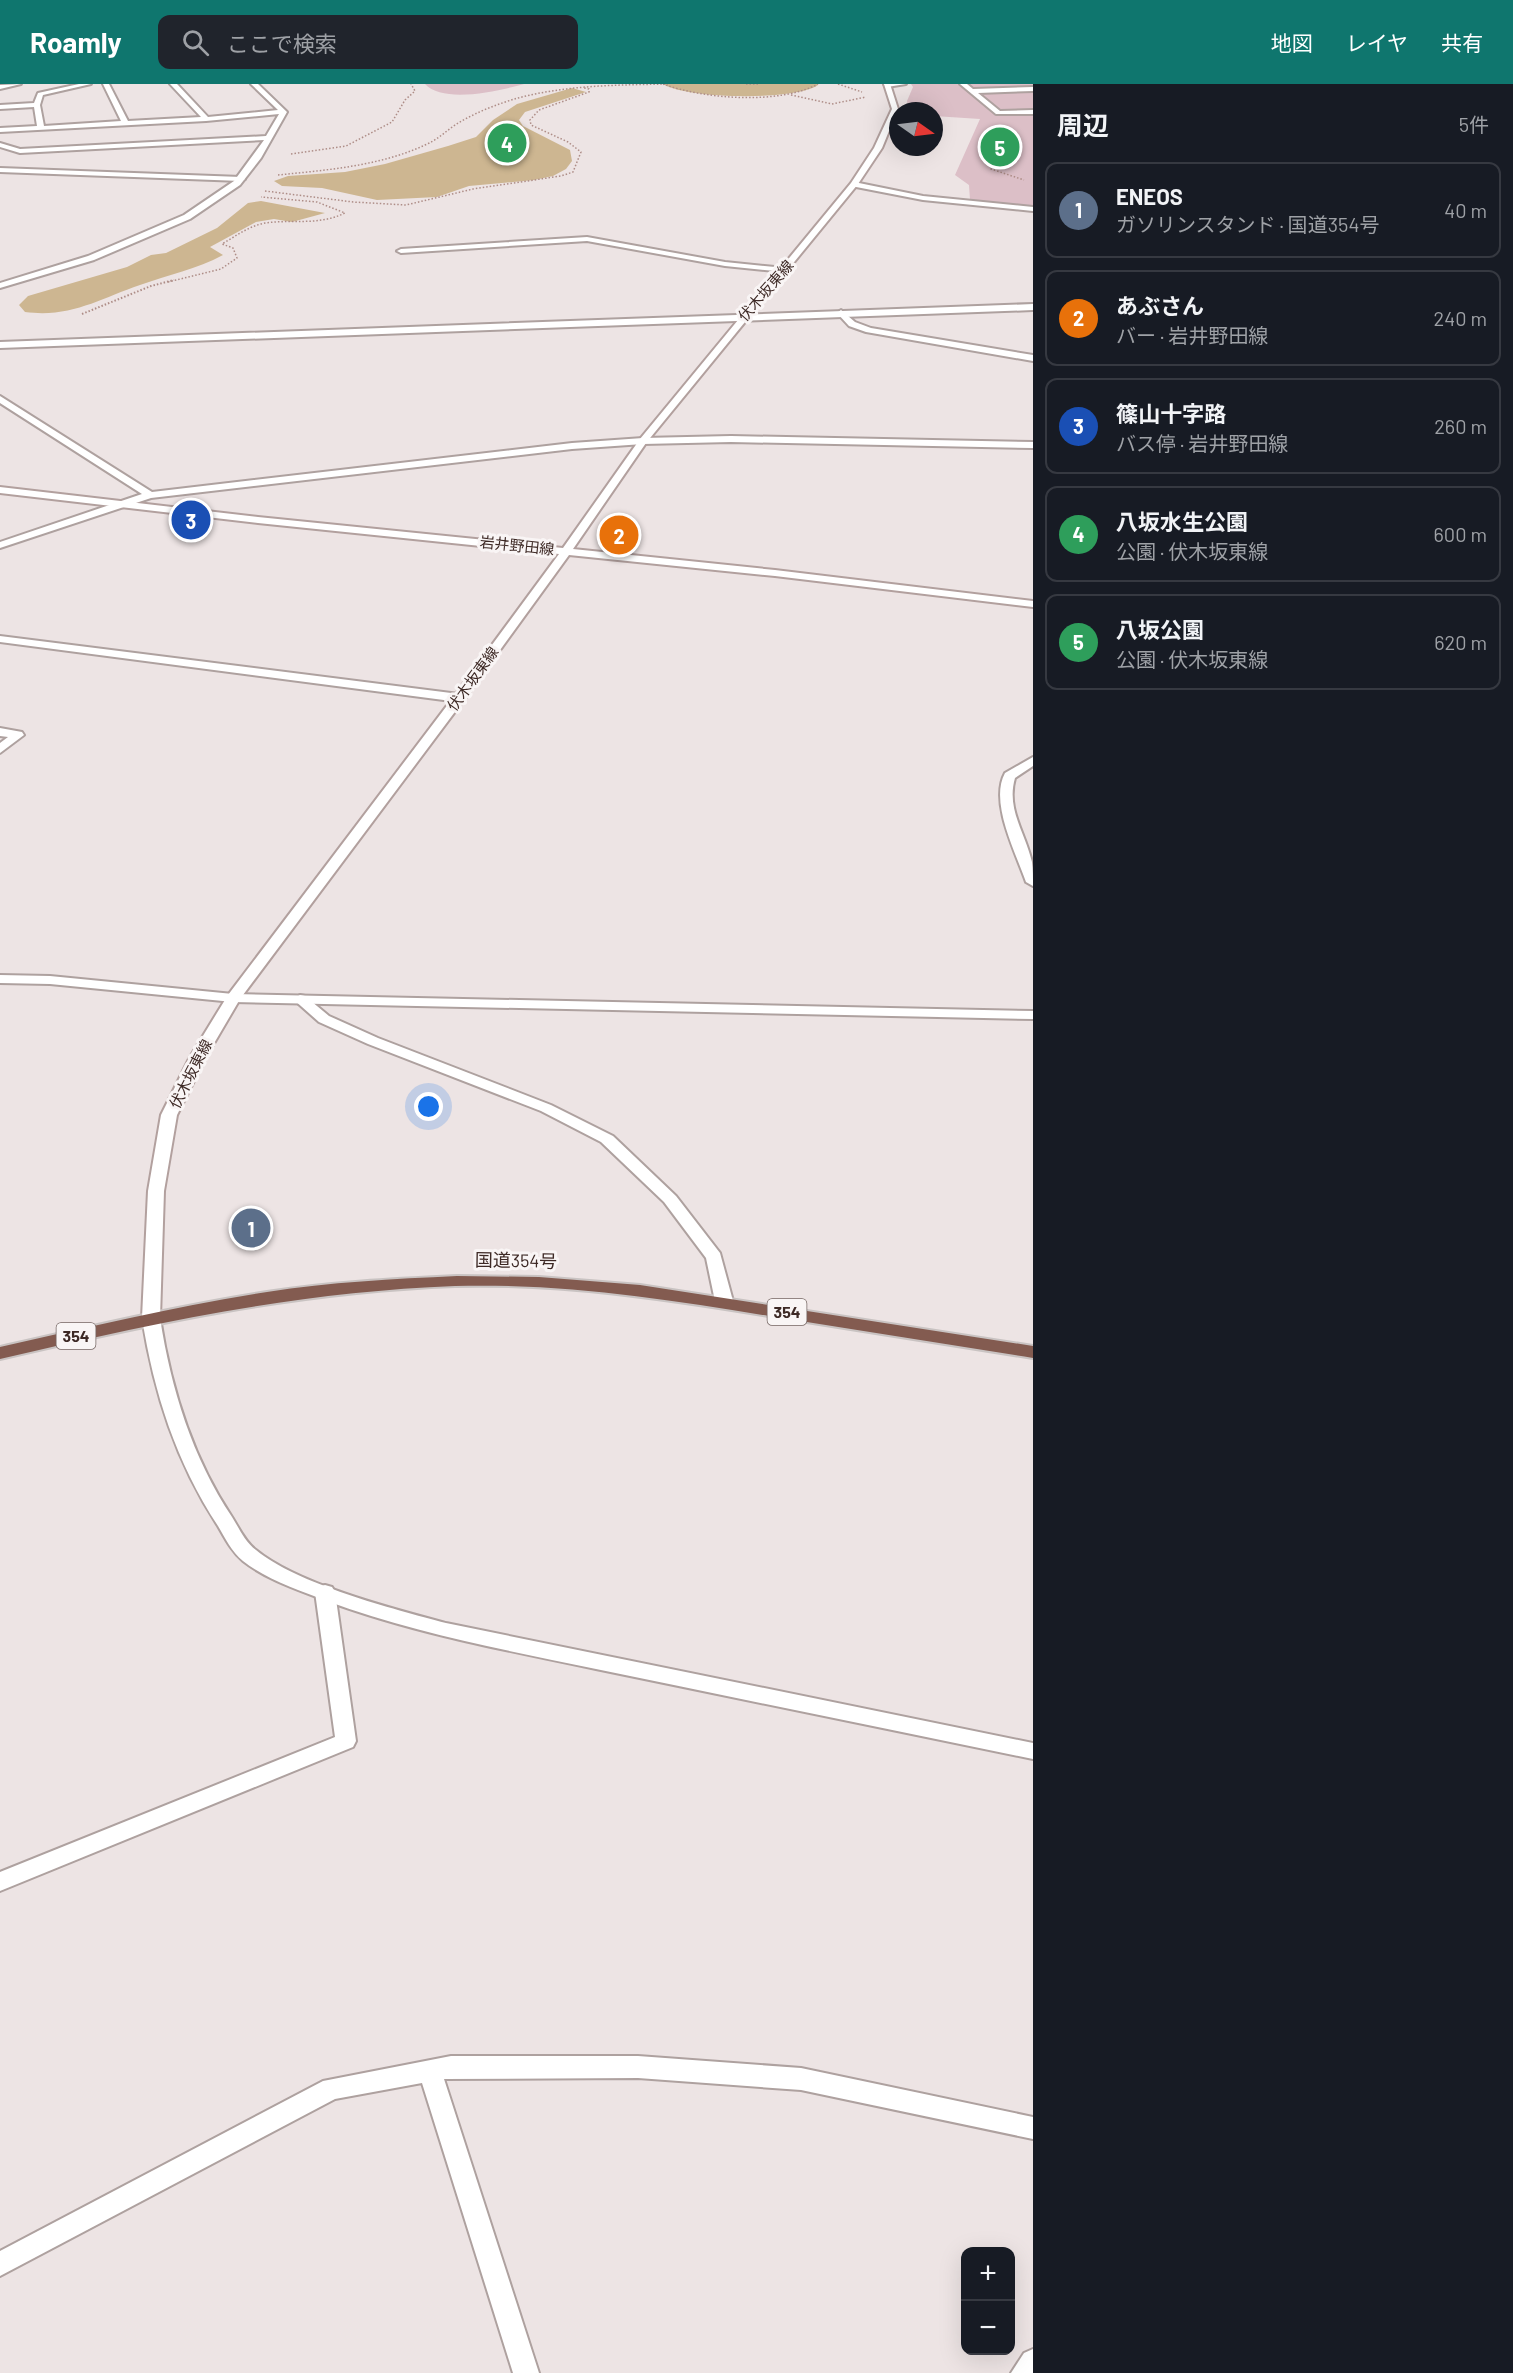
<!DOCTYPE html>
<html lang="ja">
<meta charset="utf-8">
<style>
:root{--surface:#171b24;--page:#20242c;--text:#f1f3f6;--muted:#9ea1a6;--line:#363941;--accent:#0f766e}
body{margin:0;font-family:Barlow,"Noto Sans JP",sans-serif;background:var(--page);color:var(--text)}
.controls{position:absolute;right:18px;bottom:18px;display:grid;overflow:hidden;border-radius:12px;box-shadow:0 6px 24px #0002}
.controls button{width:54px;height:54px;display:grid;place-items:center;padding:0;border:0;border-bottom:2px solid var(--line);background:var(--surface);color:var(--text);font:30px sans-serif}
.compass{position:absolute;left:889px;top:18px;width:54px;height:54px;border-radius:50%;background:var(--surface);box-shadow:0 6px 24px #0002;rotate:104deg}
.you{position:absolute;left:429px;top:1023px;width:21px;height:21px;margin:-15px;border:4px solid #fff;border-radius:50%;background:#1a73e8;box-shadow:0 0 0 9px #1a73e833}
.badge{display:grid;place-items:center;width:39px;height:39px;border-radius:50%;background:var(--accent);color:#fff;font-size:20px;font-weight:700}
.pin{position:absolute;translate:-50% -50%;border:3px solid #fff;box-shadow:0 2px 6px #0006}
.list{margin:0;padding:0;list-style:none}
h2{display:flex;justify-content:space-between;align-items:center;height:78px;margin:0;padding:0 24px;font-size:26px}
h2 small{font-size:20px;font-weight:400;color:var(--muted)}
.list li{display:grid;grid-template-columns:39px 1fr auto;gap:18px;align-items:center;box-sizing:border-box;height:96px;margin:0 12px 12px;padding:0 12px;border:2px solid var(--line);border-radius:12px}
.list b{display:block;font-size:22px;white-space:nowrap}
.list p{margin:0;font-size:20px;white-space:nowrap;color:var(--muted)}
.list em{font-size:20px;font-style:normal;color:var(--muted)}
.icon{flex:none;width:33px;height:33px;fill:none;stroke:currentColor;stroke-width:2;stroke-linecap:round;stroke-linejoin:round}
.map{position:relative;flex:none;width:1033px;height:2289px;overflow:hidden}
header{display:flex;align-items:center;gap:36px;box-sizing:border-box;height:84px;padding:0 30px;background:var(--accent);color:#fff}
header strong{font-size:28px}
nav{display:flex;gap:33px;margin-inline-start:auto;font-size:21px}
.search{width:420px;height:54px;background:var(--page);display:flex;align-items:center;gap:15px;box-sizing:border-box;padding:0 21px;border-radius:12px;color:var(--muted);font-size:22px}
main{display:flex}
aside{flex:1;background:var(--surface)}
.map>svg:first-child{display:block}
</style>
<header>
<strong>Roamly</strong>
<div class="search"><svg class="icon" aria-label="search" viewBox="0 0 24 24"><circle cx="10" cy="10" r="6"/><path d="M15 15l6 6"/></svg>ここで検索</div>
<nav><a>地図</a><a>レイヤ</a><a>共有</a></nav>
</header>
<main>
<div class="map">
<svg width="1033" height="2289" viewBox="0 0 1033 2289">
<rect width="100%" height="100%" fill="#ede4e4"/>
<g fill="#dcbfc7">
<path d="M425 0H524C499 7 443 20 425 0Z"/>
<polygon points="911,0 1033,0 1033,122 970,116 969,101 955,91 980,35 934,32 934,27 909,27 907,17 913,3"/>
</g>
<g fill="#cdb691">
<path d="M663 0H818V1C795 17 686 15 663 0Z"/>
<polygon points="572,4 586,8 525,28 519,36 523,42 570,66 572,77 566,85 553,92 534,96 469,102 437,113 377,116 322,104 282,102 274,97 288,92 345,88 385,80 448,62 476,53 493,36 517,20"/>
<path d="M261 117 325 129 292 138 274 135 256 138 210 163 223 171C197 185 168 191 140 201 99 215 71 234 25 228L19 221 28 212 127 183 151 171 166 169 217 144 248 119Z"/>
</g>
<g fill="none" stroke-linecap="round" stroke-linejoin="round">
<g stroke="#aea19f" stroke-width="4">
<g id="service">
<polygon points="21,0 0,5 0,1"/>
<polygon points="884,0 906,0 887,3"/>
<polygon points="960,0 967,0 973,5 1033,3 1033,7 978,9 1000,27 1033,26 1033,30 996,30"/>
<polygon points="0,84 241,93 245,95 241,97 0,88"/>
<polygon points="300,911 305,912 329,932 378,954 551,1021 613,1052 676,1112 720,1169 733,1217 730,1221 718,1221 715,1217 706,1174 664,1118 601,1058 541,1027 368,960 319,938 293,915"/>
<polygon points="325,1501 332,1503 335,1508 356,1657 353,1663 0,1807 0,1788 335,1653 315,1508 318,1503"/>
</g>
</g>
<g stroke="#aea19f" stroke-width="4">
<g id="minor">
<polygon points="79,0 91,0 43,11 40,21 44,42 121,37 103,0 109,0 128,37 201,33 170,0 177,0 208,33 278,26 251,0 258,0 287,28 261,74 240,101 190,135 94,176 0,204 0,199 88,172 184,131 234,97 264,56 20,69 0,63 0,59 20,65 266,52 279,30 206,37 0,48 0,44 37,42 34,23 0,25 0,21 34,19 38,9"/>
<polygon points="854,98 923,112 1033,123 1033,127 923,116 851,102"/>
<polygon points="587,153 725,178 785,184 789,186 785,188 725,182 587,157 401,169 397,167 401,165"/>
<polygon points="841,226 855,238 871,244 1033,271 1033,277 866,248 849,242 837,229"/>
<polygon points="0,312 152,408 572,359 643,354 731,352 1033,358 1033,364 731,358 643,360 572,365 151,414 0,464 0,458 142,410 0,319"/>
<polygon points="0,552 459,610 465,614 459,618 0,558"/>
<polygon points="0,644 22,648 24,651 0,669 0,659 8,653 0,652"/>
<path d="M1033 673V682L1015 694C1006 725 1025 748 1032 778 1033 785 1033 794 1033 802L1026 798C1016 769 989 718 1005 689Z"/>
<polygon points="0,891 50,892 233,910 1033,927 1033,935 233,918 50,900 0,899"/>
<path d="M151 1228 157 1230 160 1234C171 1305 192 1373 232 1433 239 1444 245 1458 256 1466 297 1500 393 1525 446 1539L1033 1659V1675C887 1645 741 1615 596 1585 505 1566 414 1549 327 1517 299 1506 267 1496 243 1477 232 1468 225 1454 218 1442 176 1378 154 1309 142 1234L145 1230Z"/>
<polygon points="451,1972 638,1972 801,1984 1033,2033 1033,2055 801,2006 638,1994 444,1995 539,2289 513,2289 422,1999 335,2015 0,2192 0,2167 323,1997"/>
<polygon points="1033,2265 1033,2289 1011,2289 1024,2269"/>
</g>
</g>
<g stroke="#aea19f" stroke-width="4">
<polygon id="tertiary" points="1033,220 1033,226 0,264 0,258"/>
</g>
<g stroke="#b2a09e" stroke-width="4">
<polygon id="secondary" points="884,0 890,0 898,25 882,64 858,100 646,359 573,465 775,486 1033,517 1033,523 775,492 569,471 463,617 240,915 206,973 177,1031 164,1107 160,1234 157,1238 145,1238 142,1234 148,1107 161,1031 190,973 228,911 455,611 559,470 258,439 0,409 0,403 258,433 563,464 640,355 851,99 874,64 892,25"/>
</g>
<g stroke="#c9c3c2" stroke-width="4">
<path id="trunk" d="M457 1192 539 1193 640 1201 1033 1262V1274C945 1260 857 1246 769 1232 665 1215 561 1199 455 1202 297 1208 154 1239 0 1275V1263C89 1243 177 1222 267 1208 330 1198 393 1195 457 1192Z"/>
</g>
<g stroke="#ae8d87" stroke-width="1.5" stroke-dasharray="1.5 2" stroke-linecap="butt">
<path d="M663 0C704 15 779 21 818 0"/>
<polyline points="746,0 759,0"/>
<polyline points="838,0 862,8"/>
<polyline points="791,11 832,20 866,13"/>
<polyline points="1011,52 993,77 991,85 1024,96"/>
<polyline points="291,70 346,62 392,38 405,16 415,7 411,0"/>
<path d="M278 91C327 86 380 82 425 61 437 56 445 48 455 41 474 29 497 20 518 14 567 1 618 1 668 0"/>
<polyline points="265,107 353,118 406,121 473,105 561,92 573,88 581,68 568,58 531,41 530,36 539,26 589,8 589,5 584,4"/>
<path d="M168 198 221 185 237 174 233 164 222 160C236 152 249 142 265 139 293 135 318 142 345 129L317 118 261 113"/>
</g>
<polyline stroke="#ae8d87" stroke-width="2" stroke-dasharray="1.5 2" stroke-linecap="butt" points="82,230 151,202 174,196"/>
<use href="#service" fill="#fff" fill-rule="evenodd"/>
<use href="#minor" fill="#fff" fill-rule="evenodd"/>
<use href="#tertiary" fill="#fff" fill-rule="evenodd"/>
<use href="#secondary" fill="#fff" fill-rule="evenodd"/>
<use href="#trunk" fill="#835b50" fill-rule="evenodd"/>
</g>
<g text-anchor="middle" stroke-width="6" stroke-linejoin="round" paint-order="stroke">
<g font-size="15" fill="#3d2925" stroke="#f9f5f5">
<text transform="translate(766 207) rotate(-49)" y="5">伏木坂東線</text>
<text transform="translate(517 462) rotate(6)" y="5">岩井野田線</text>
<text transform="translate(473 595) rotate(-54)" y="5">伏木坂東線</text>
<text transform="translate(191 990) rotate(-63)" y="5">伏木坂東線</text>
</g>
<g fill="#f9f5f5" stroke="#756663" stroke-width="1.5">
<rect x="767.5" y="1215" width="39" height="26" rx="4.5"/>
<rect x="56.5" y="1239" width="39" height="26" rx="4.5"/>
</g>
<g font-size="16" font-weight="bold" fill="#3d2925">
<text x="787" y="1234">354</text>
<text x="76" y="1258">354</text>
</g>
<g font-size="18" fill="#3d2925" stroke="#f9f5f5">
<text transform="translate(516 1177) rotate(1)" y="6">国道354号</text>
</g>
</g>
</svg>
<div class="controls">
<button>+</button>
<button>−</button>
</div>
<svg class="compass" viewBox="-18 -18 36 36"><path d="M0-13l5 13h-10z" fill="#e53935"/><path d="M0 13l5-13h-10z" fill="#9ea1a6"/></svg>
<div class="you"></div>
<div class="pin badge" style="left:251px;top:1144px;background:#5c6f8a">1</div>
<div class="pin badge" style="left:619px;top:451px;background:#e8710a">2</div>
<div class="pin badge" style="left:191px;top:436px;background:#1a4fb4">3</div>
<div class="pin badge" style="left:507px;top:59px;background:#2e9e5b">4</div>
<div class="pin badge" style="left:1000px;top:63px;background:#2e9e5b">5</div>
</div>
<aside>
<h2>周辺<small>5件</small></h2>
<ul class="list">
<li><span class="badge" style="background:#5c6f8a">1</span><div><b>ENEOS</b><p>ガソリンスタンド · 国道354号</p></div><em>40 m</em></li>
<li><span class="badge" style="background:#e8710a">2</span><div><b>あぶさん</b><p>バー · 岩井野田線</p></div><em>240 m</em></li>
<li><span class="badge" style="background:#1a4fb4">3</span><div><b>篠山十字路</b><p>バス停 · 岩井野田線</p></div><em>260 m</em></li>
<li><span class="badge" style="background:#2e9e5b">4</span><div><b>八坂水生公園</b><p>公園 · 伏木坂東線</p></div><em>600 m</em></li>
<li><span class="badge" style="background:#2e9e5b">5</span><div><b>八坂公園</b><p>公園 · 伏木坂東線</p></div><em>620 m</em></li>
</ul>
</aside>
</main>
